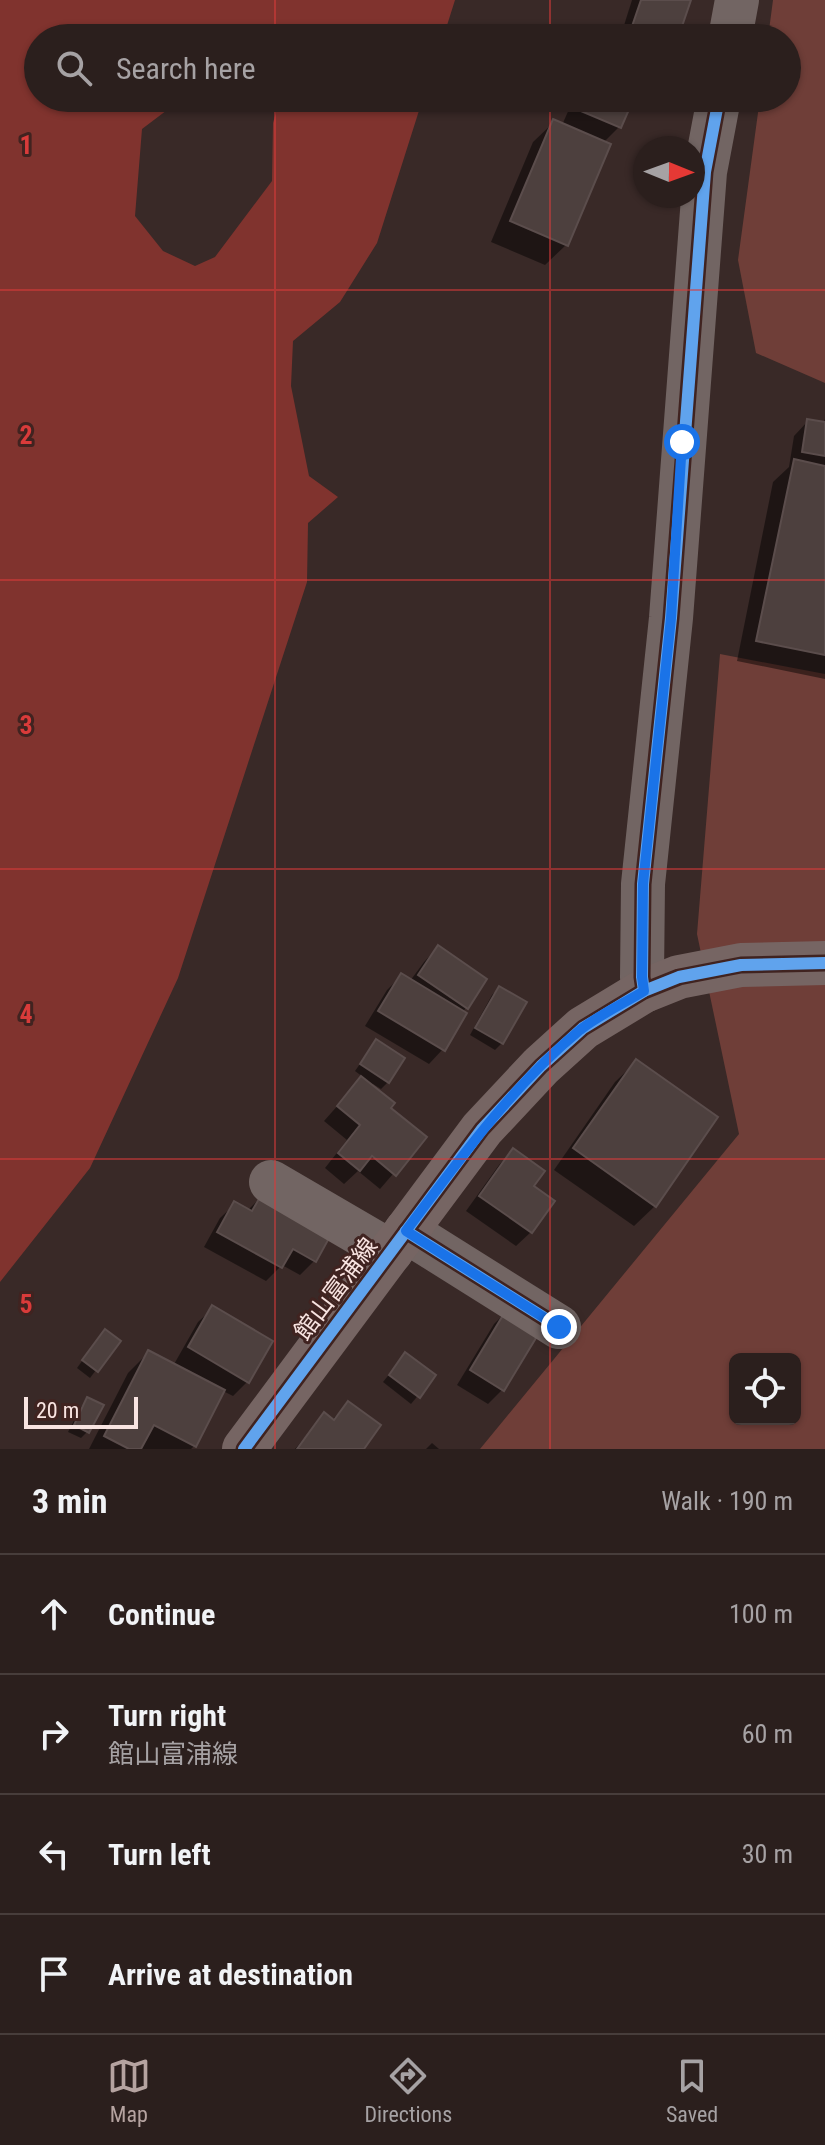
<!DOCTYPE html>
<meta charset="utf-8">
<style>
:root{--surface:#2b1f1d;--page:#372c2a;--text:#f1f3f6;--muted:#a6a2a4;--line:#473d3b;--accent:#b5a3a0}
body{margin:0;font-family:"Roboto Condensed","Noto Sans JP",sans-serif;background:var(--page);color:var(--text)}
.controls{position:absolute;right:24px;bottom:24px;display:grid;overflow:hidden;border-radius:12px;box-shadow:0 2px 6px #0004}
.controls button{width:72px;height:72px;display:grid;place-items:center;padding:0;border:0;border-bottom:2px solid var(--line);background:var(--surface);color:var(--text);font:40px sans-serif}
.compass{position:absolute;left:633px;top:136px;width:72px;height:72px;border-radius:50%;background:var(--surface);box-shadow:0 2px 6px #0004;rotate:91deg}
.scale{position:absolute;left:24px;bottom:20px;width:114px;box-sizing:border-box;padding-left:8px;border:4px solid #f8e4e1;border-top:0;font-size:22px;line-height:28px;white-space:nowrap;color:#f8e4e1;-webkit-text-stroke:6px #402320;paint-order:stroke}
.stop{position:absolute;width:24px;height:24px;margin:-18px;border:6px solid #1a73e8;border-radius:50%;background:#fff}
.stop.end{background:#1a73e8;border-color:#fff;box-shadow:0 2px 8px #0008}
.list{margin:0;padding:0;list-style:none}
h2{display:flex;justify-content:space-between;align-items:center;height:104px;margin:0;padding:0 32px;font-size:34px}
h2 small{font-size:26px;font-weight:400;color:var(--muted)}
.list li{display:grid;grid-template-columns:52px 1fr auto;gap:24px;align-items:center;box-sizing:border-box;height:120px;padding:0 32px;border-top:2px solid var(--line)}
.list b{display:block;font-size:30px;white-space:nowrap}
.list p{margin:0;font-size:26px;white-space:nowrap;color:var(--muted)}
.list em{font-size:26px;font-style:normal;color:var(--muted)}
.icon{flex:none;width:44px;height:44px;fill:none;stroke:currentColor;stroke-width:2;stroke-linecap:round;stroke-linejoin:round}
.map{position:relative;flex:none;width:825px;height:1449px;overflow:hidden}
.search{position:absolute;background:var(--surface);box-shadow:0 2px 6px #0004;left:24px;right:24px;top:24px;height:88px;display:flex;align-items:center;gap:20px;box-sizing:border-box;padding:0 28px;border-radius:44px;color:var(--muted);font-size:30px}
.sheet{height:584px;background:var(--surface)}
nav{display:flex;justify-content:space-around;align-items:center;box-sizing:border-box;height:112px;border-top:2px solid var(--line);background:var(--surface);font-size:22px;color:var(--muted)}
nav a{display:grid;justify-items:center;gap:4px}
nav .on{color:var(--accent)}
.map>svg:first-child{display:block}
</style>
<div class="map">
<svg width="825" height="1449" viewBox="0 0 825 1449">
<rect width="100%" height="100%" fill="#392927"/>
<g fill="#6f3e38" fill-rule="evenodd">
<polygon points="773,0 825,0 825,383 756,353 738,260 760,98 787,98 787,38 768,38"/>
<path d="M720 654 825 674V1449H480L739 1134 697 934ZM735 1359H795V1419H735Z"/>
</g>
<polygon fill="#80332e" points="0,0 455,0 443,38 38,38 38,98 183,98 142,129 135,216 163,251 195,266 215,257 272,181 273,123 280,98 423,98 377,243 340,302 293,341 291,386 309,476 338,497 308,523 307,582 178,978 90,1168 0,1282"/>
<g fill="#0007">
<polygon points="632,0 689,0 676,38 620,38"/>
<polygon points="574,98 631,98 619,127 603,143 566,245 545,265 491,242 533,142 554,122 562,125"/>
<polygon points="825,419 825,679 737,661 773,482 789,467 794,436 808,421 823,424"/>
<polygon points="438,947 466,1007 443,1049 429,1064 365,1026 387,990 401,976 410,981 424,962"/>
<polygon points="499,988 502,1043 495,1050 470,1035 492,995"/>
<polygon points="376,1041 388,1082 381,1089 373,1084 371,1086 388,1108 424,1138 380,1189 358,1171 344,1184 325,1168 347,1140 324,1121 363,1077 355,1071"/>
<polygon points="636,1062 655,1206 634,1226 554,1170 615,1082"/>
<polygon points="513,1150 531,1187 552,1202 531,1232 516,1246 466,1211 499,1165"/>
<polygon points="263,1195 314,1261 300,1275 282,1265 266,1281 204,1247 220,1218 235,1204 249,1209"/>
<polygon points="213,1308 247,1382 233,1396 223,1391 194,1446 191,1449 89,1449 128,1373 148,1353 173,1366 198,1322"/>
<polygon points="508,1310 539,1329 502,1390 488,1404 457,1385 494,1324"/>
<polygon points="98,1339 118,1341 90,1378 77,1368"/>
<polygon points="399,1362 434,1376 411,1404 383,1382"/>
<polygon points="88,1400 88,1431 81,1438 68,1432 81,1407"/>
<polygon points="348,1403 362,1449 295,1449 324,1415 332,1420"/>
<polygon points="432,1443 439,1449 426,1449"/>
</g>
<g fill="#4d403e" stroke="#5b4d4c" stroke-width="2">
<polygon points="641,0 691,0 678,38 628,38"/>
<polygon points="581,98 634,98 621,128 576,109"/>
<polygon points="553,119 611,144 568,246 510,221"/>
<polygon points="807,419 825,422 825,456 802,452"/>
<polygon points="794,459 825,466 825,655 756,641"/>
<polygon points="438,945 487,979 468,1009 418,975"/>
<polygon points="401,973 467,1013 445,1051 378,1011"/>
<polygon points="499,986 527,1002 503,1044 475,1028"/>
<polygon points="376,1039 405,1058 389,1083 360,1064"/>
<polygon points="636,1059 718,1117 656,1207 573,1148"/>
<polygon points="361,1076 395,1103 391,1108 427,1137 396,1176 372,1156 360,1171 338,1153 360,1125 337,1106"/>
<polygon points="513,1148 545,1171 534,1186 555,1201 532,1233 479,1196"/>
<polygon points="263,1192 333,1231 316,1262 293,1249 282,1268 217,1232 234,1201 252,1211"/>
<polygon points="212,1305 273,1341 249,1383 188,1347"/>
<polygon points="508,1307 542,1328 504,1391 470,1370"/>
<polygon points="105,1329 121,1341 98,1372 82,1360"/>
<polygon points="148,1350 225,1390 196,1447 154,1425 141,1449 129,1449 104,1436"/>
<polygon points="405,1352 436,1375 420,1398 389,1375"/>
<polygon points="87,1397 104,1405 89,1433 74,1425"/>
<polygon points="348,1401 381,1425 364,1449 297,1449 324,1412 334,1420"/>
</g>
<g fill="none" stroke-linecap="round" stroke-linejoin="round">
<g stroke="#726563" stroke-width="44">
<polyline points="730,38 737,0"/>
<polyline points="644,991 642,977 643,884 671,618 705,172 719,98"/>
<polyline points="271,1182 391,1252"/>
<polyline points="406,1231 559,1327"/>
</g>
<polyline stroke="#766563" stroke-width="44" points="244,1449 482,1129 541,1066 583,1028 644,991 679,977 741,965 825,963"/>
<g stroke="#402320" stroke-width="17">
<g id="cycleway">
<polyline points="644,991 642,977 643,884 671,618 705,172 719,98"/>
<polyline points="406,1231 559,1327"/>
<polyline points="244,1449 482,1129 541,1066 583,1028 644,991 679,977 741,965 825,963"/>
</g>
</g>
<use href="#cycleway" stroke="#60a3ed" stroke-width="12"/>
</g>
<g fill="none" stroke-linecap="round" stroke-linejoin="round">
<path stroke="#1a73e8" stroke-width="10" d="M559 1327 406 1231C459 1160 511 1087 580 1030 599 1015 623 1004 644 991L642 977 643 884 671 618 682 442"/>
</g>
<path fill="none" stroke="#d93b3a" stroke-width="2" stroke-opacity="0.55" d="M275 0V38M550 0V38M275 98V1449M550 98V1449M0 290H825M0 580H825M0 869H825M0 1159H825"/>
<g text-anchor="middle" stroke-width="6" stroke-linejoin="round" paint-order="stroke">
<g font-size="24" fill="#f8e4e1" stroke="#402320">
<text transform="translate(336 1289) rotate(-53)" y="8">館山富浦線</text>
</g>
</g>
<g font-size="26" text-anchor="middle" font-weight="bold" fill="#d93b3a" stroke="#402320" stroke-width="6" stroke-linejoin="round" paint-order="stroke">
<text x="26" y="154">1</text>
<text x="26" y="444">2</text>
<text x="26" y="734">3</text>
<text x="26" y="1023">4</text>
<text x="26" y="1313">5</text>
</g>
</svg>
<div class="controls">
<button><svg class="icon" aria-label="locate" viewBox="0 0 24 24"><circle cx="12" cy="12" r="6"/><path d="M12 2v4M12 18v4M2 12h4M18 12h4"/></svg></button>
</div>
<svg class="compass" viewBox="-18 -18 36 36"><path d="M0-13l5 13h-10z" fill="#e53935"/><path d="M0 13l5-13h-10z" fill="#a6a2a4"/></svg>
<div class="scale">20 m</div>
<div class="stop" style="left:682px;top:442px"></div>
<div class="stop end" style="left:559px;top:1327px"></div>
<div class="search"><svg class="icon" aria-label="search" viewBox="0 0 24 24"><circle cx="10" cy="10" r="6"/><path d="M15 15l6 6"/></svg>Search here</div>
</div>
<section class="sheet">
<h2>3 min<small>Walk · 190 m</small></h2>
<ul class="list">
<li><svg class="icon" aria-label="ahead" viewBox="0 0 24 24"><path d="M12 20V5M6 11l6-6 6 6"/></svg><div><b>Continue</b></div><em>100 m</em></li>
<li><svg class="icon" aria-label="right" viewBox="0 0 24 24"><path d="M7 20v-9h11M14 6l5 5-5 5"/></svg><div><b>Turn right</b><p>館山富浦線</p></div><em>60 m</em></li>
<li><svg class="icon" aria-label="left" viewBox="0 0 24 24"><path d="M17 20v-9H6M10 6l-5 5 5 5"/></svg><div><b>Turn left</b></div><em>30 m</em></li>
<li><svg class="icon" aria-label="arrive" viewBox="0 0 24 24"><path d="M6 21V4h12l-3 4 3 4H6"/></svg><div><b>Arrive at destination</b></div></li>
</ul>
</section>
<nav>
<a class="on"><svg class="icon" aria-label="map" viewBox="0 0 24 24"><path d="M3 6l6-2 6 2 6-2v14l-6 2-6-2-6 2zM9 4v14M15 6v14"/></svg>Map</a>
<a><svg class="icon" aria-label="directions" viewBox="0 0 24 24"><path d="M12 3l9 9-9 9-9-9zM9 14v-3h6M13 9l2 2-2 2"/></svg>Directions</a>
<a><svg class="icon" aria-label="saved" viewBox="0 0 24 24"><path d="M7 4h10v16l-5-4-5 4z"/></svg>Saved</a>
</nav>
